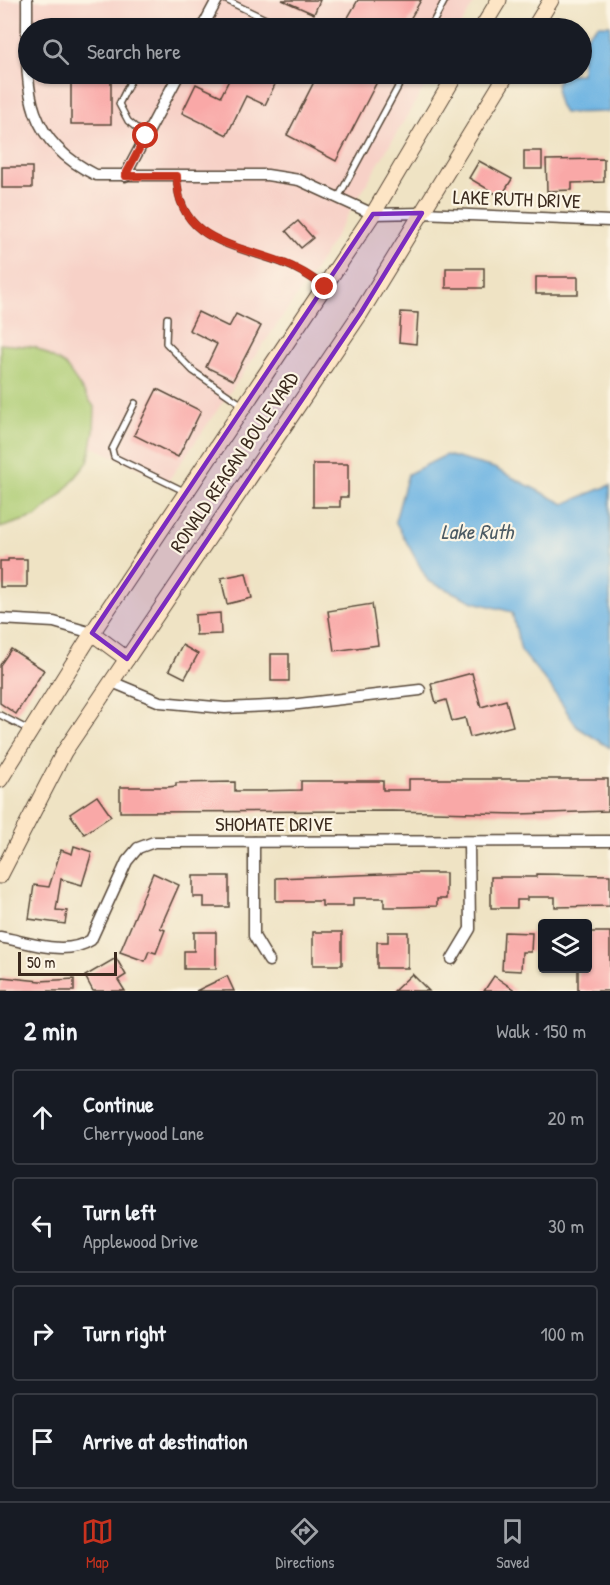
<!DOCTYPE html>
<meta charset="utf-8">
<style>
:root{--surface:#171b24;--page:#20242c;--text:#f1f3f6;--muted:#9ea1a6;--line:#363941;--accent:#c8321e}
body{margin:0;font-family:"Patrick Hand",sans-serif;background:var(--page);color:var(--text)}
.controls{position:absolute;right:18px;bottom:18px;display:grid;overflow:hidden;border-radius:6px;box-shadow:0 2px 4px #0004}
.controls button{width:54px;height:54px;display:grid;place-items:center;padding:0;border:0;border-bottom:2px solid var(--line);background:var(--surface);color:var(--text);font:30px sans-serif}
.scale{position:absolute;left:18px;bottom:15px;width:99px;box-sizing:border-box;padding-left:6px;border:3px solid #3b2a1e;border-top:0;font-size:16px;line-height:21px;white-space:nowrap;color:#3b2a1e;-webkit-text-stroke:4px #fcf5e5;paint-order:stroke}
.stop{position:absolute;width:18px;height:18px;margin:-14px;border:4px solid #c8321e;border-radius:50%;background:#fff}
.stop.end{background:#c8321e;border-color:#fff;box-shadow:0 2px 6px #0008}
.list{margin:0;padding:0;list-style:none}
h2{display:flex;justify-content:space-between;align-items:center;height:78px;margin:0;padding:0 24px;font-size:26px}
h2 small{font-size:20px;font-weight:400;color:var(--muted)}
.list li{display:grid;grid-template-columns:39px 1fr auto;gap:18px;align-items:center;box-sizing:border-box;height:96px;margin:0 12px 12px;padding:0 12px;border:2px solid var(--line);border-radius:6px}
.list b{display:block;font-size:22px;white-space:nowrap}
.list p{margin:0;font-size:20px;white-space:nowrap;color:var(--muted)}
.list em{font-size:20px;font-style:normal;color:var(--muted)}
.icon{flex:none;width:33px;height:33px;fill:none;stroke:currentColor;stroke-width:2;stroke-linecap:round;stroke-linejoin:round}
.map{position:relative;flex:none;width:610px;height:991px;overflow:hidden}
.search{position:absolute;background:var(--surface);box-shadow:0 2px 4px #0004;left:18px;right:18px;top:18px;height:66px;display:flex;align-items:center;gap:15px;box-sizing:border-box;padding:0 21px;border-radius:33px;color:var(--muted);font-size:22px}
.sheet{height:510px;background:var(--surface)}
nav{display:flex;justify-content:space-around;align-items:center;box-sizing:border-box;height:84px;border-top:2px solid var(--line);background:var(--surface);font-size:16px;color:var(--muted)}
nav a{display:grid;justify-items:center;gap:3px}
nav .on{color:var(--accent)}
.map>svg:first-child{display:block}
</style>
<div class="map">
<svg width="610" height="991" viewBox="0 0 610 991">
<rect width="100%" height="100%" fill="#fcf5e5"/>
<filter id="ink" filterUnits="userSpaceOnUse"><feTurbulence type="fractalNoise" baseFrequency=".0167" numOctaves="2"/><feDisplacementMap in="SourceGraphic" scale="12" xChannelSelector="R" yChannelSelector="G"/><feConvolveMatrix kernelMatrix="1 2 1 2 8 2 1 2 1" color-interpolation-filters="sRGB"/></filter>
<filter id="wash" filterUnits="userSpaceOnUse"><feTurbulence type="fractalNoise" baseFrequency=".008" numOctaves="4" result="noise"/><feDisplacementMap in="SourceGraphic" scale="24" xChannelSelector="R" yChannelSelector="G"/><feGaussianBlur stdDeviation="1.35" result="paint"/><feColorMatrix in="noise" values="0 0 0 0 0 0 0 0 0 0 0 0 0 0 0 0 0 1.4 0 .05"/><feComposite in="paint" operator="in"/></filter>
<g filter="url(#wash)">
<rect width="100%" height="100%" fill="#efe3c4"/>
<polygon fill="#f7d1c7" points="0,0 476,0 459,28 28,28 28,74 432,74 315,270 168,481 91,446 95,408 65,365 35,347 0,344"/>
<polygon fill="#adcc73" stroke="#747b48" stroke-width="1.5" points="0,344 35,347 65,365 95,408 94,432 88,462 62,494 37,516 0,528"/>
<g fill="#6ab2e2" stroke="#526e80" stroke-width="1.5">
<path d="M598 25H610V112L564 113C556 102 554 86 560 74H582V40Z"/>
<polygon points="446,455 494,468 564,504 610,485 610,748 577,727 550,686 521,651 512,612 474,602 428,581 395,521 408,474"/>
</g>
<g id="blocks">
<g fill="#f9a8a7">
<polygon points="282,0 320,0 314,14"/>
<polygon points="358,0 421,0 405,28 342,28"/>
<rect x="71" y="74" width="40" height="50"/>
<polygon points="232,74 280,74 265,105 246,96 227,135 182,113 196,84 221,96"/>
<polygon points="318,74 381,74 336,161 287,135"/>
<rect x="524" y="151" width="18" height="18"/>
<polygon points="604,159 604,182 572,183 572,190 547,191 546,160"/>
<polygon points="479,161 512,179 501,197 469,178"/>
<rect x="2" y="167" width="30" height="21"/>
<polygon points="298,221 313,238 301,248 286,231"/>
<rect x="446" y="268" width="38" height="20"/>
<rect x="536" y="277" width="42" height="17"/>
<polygon points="198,312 229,327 236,314 261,326 233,380 206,367 217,344 189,330"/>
<polygon points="401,312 418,313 416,344 399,342"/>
<polygon points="157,389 201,411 178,457 134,435"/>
<polygon points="313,464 348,464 348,497 340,497 340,507 313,507"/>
<polygon points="8,559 27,559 27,587 0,587 0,561 8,561"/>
<polygon points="246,573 252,598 227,604 221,578"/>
<polygon points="372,604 378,645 334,651 328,611"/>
<polygon points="220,613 221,634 196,635 195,615"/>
<polygon points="182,645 198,654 185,678 169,670"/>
<polygon points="11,649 44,670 16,714 0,703 0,665"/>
<rect x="271" y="654" width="18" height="27"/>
<polygon points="472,673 481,707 506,700 513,726 470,737 465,718 452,721 446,700 436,703 431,684"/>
<polygon points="409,779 608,779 608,811 519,814 392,811 120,812 120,787 168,787 176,786 176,783 235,782 235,791 257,791 301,790 301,781 383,781 383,790 409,790"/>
<polygon points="97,796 111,816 84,834 70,814"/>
<polygon points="74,846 92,852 82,885 61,879 56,910 67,911 65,924 29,919 34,885 49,887 61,850 72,854"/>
<polygon points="153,873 179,885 160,928 165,930 156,953 149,951 145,961 120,952"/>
<polygon points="410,873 446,873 446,899 437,899 437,906 403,907 384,907 384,898 353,898 353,906 322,906 322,901 276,901 276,878"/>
<polygon points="536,874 610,875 610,906 555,907 555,897 527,897 527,900 517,900 517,908 491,908 491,877 536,877"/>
<polygon points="193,876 229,876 229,907 204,907 204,897 193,897"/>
<polygon points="194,932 216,932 216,969 184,969 184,951 194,951"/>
<rect x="313" y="932" width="29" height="33"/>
<polygon points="388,932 408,932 408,968 377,968 377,942 388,942"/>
<polygon points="504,932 532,933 531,952 522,952 521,971 502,970"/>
<polygon points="590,932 610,932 610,991 578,991 578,969 588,969"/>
<polygon points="116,958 126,975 118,980 125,991 93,991 85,976"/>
<polygon points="412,974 429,991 394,991"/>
<polygon points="227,976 234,991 196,991"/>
<polygon points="494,976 516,991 484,991"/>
<polygon points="2,977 40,981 74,979 74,991 0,991"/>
</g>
</g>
</g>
<g filter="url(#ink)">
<use href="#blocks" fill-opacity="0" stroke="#564637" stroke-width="1.5"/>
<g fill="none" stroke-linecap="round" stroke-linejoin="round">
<g stroke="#564637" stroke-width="8">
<g id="lane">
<polyline points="226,0 284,28"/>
<polyline points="430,28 445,0"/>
<polyline points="134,74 119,104 128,121 146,136"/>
<path d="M177 176C177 239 232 245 280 262 297 268 309 276 324 286"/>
<polyline points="338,198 405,74"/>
<polyline points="167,318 166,343 193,371 244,406"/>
<polyline points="135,403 112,449 114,457 186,492"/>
<polyline points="0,715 29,730"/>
</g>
</g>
<g stroke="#564637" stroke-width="13">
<g id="street">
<path d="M27 0C28 77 16 136 96 175H267L299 180 373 214 422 213 610 221"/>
<polyline points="202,28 217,0"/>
<polyline points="125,176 179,74"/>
<polyline points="0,619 54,622 92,633"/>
<polyline points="112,682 160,702 225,708 290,705 420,690"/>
<polyline points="254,842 254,936 269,961"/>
<path d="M0 937C29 942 65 957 91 940L127 861 138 848 154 842 610 841"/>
<polyline points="452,959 470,929 469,842"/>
</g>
</g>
<g stroke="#564637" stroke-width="17">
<g id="secondary">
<polyline points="482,28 499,0"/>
<polyline points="534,28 551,0"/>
<polyline points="92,633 127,659"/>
<polyline points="0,780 92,633 373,214 456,74"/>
<polyline points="0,876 64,752 360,314 507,74"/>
</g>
</g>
<use href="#lane" stroke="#fff" stroke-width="5"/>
<use href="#street" stroke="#fff" stroke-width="10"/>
<use href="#secondary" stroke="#fde5c5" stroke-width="15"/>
</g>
</g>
<g fill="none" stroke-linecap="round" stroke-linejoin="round" filter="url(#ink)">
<path stroke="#c8321e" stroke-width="8" d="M146 136 125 176H177C177 240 233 244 281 262 298 268 311 277 325 287"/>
</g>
<path fill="#7b2cbf" fill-opacity="0.2" stroke="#7b2cbf" stroke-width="4.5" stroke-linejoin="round" d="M422 213 360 314 127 659 92 633 373 214Z"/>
<g text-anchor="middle" stroke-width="4.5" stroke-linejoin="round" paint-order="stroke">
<g font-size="20" fill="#3b2a1e" stroke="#fcf5e5">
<text transform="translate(517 199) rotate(2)" y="7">LAKE RUTH DRIVE</text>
<text transform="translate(234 462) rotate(-56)" y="7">RONALD REAGAN BOULEVARD</text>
<text x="274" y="831">SHOMATE DRIVE</text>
</g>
<g font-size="21" font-style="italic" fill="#4b5a63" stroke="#fcf5e5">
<text x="477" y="539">Lake Ruth</text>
</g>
</g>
</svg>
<div class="controls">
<button><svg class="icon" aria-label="layers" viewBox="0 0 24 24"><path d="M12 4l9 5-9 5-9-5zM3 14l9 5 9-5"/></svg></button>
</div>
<div class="scale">50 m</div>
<div class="stop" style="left:146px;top:136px"></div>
<div class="stop end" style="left:325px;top:287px"></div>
<div class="search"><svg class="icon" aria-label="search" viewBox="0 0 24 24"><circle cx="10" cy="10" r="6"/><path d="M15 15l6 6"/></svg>Search here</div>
</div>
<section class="sheet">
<h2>2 min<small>Walk · 150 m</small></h2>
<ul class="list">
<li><svg class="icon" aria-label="ahead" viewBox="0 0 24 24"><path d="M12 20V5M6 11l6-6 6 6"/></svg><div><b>Continue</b><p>Cherrywood Lane</p></div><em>20 m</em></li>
<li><svg class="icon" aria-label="left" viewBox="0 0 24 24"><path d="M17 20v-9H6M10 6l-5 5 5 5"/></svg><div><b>Turn left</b><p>Applewood Drive</p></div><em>30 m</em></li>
<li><svg class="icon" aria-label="right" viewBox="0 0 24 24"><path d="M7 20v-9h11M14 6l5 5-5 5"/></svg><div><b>Turn right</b></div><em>100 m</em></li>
<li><svg class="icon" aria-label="arrive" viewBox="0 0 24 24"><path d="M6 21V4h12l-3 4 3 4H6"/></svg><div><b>Arrive at destination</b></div></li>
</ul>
</section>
<nav>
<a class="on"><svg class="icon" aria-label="map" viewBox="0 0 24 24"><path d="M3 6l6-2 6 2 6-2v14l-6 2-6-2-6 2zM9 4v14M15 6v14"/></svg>Map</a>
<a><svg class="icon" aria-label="directions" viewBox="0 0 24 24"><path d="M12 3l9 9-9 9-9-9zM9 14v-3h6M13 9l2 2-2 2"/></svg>Directions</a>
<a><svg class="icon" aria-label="saved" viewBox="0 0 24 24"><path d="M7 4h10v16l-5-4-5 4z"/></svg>Saved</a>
</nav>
